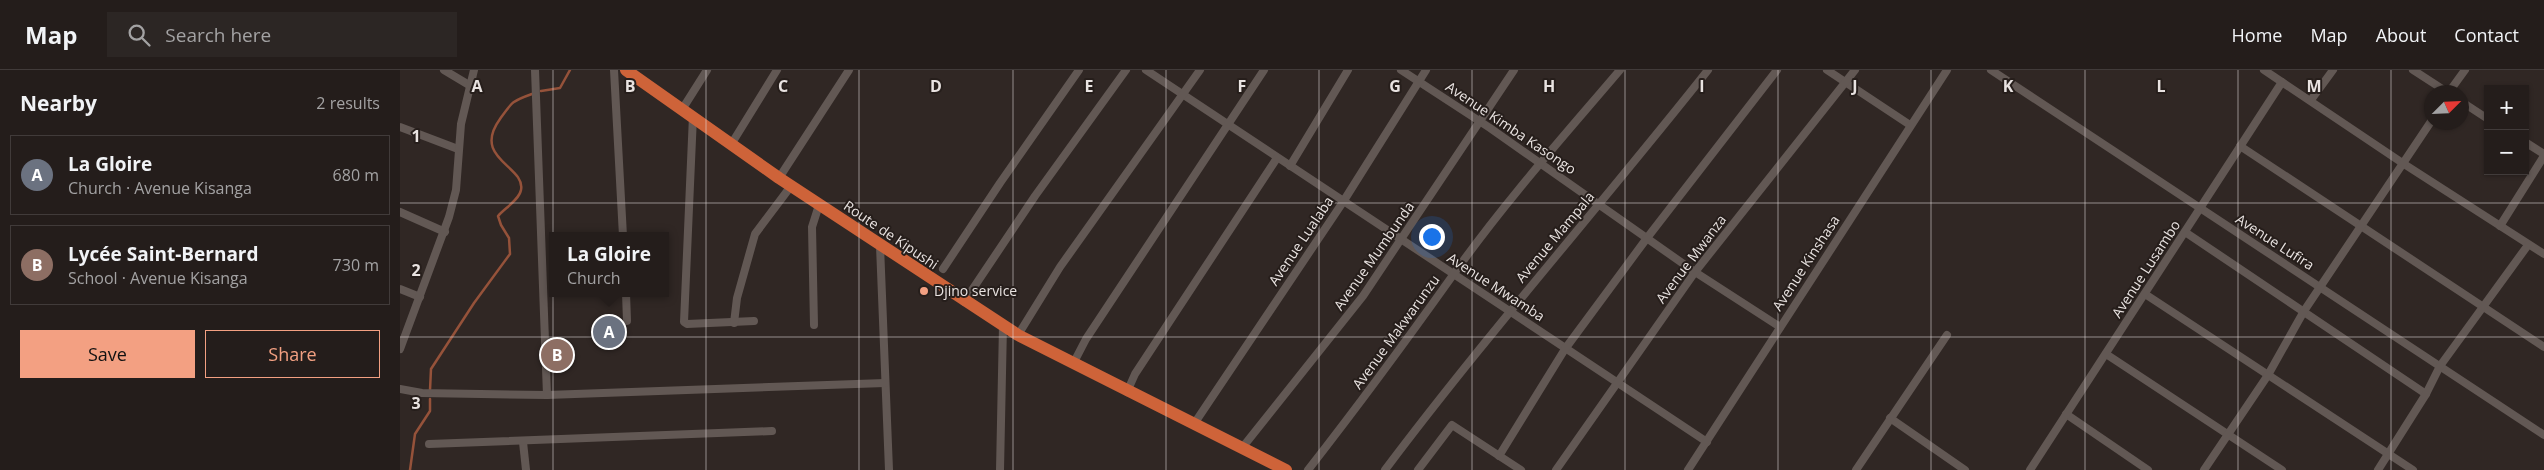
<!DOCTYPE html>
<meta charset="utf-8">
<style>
:root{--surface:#241d1b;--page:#2c2624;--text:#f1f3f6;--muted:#a3a2a3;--line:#413b3a;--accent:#f3a082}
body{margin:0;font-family:"Open Sans",sans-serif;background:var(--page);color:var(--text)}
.controls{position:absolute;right:15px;top:15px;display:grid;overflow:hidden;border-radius:0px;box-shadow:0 1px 4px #0004}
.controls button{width:45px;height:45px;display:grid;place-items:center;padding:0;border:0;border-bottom:1px solid var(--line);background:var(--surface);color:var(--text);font:25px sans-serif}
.compass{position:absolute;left:2024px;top:15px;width:45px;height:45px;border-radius:50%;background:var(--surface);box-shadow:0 1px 4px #0004;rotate:66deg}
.you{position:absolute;left:1031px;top:166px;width:18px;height:18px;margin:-12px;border:4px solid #fff;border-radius:50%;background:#1a73e8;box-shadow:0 0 0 8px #1a73e833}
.badge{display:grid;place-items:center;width:32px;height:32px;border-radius:50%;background:var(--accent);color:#fff;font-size:16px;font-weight:700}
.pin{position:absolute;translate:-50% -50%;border:2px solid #fff;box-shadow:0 1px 5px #0006}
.popup{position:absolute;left:149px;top:162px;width:120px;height:65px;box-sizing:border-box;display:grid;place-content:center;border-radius:0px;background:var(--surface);filter:drop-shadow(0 1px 4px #0005);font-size:16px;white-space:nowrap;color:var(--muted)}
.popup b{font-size:19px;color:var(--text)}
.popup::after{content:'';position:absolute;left:50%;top:100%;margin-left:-10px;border:10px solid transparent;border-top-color:var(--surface)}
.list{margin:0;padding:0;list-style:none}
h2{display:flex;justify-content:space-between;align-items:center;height:65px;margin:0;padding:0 20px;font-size:21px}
h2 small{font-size:16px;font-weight:400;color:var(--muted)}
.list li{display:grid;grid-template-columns:32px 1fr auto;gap:15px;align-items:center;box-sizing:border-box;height:80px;margin:0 10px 10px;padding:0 10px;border:1px solid var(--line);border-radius:0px}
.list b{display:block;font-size:19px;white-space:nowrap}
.list p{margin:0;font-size:16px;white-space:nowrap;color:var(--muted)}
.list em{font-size:16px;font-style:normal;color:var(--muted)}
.actions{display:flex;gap:10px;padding:15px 20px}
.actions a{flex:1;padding:11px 0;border:1px solid var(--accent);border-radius:0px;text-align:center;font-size:18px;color:var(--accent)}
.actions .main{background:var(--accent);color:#111}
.icon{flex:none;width:28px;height:28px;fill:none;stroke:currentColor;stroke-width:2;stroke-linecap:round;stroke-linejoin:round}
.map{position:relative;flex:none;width:2144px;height:400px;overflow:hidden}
header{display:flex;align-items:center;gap:30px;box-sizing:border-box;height:70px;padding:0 25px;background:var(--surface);border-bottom:1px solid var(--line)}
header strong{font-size:24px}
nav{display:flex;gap:28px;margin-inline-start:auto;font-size:18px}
.search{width:350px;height:45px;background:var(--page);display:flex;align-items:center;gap:12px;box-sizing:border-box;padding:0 18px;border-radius:0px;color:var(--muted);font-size:19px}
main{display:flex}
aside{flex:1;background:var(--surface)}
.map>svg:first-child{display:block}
</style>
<header>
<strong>Map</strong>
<div class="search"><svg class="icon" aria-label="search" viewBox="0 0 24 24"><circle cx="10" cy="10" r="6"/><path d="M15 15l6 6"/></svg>Search here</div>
<nav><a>Home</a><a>Map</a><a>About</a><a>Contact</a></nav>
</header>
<main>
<aside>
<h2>Nearby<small>2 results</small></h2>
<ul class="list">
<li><span class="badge" style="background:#6b7280">A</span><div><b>La Gloire</b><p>Church · Avenue Kisanga</p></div><em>680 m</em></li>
<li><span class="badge" style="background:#8d6e63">B</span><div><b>Lycée Saint-Bernard</b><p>School · Avenue Kisanga</p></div><em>730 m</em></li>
</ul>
<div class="actions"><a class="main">Save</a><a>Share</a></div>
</aside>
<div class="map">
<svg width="2144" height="400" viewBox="0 0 2144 400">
<rect width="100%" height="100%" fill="#302724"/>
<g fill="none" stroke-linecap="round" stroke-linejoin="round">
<g stroke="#95523a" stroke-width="2.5">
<polyline points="141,21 160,18 170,0"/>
<path d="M30 320 31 299 74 233 110 184 109 168 101 155 98 146C105 138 119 130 121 120 126 96 71 89 100 49 112 32 112 31 132 24"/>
<polyline points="10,400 15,364 30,341 30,329"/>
</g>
<g stroke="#625854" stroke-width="8">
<polyline points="44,0 69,15"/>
<polyline points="135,0 147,325"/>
<polyline points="214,0 223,166"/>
<polyline points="746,0 1307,372"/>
<polyline points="1001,0 1090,58 1295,202 1380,257"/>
<polyline points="1427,0 1510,55"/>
<polyline points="1591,0 2144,365"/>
<polyline points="1864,0 2004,94 2144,184"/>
<polyline points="2013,0 2047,22"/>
<polyline points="2049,22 2065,0"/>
<polyline points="1911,30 1933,0"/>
<polyline points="2062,32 2088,49"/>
<polyline points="283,38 307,0"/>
<polyline points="293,46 284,252 287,254 354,251"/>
<polyline points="0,57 58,79"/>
<polyline points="2125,72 2144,84"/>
<polyline points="332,73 377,0"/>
<polyline points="1840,76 2144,277"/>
<polyline points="890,96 948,0"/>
<polyline points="379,108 449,0"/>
<polyline points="0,142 45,162"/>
<polyline points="2100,156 2144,86"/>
<polyline points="1785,162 2026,324"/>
<polyline points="480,176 489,400"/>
<polyline points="543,199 600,113 679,0"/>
<polyline points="0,219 20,227"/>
<polyline points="226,223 227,251"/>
<polyline points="1745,224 2013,400"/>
<polyline points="564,232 635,126 726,0"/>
<polyline points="334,253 337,228 355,164 391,116"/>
<polyline points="414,255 412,157 419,135"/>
<polyline points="618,265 660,197 800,0"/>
<polyline points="0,279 49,147 56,120 61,54 74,0"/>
<polyline points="1706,284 1882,400"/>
<polyline points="673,294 686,269 864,0"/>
<polyline points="0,319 22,323 147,325 485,313"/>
<polyline points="727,322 735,304 877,88"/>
<polyline points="1666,344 1748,400"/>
<polyline points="1490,348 1565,400"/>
<polyline points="794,354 943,132 1026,0"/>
<polyline points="123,372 126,400"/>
<polyline points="29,374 372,361"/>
<polyline points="842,378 963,226 1114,0"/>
<polyline points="1099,386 1165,279 1247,168 1377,0"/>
<polyline points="600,400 603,255"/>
<path d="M908 400C958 336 1006 271 1053 205 1103 134 1163 67 1220 0"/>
<path d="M985 400C1088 263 1202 134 1308 0"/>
<polyline points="1018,400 1052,355 1121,400"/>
<polyline points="1156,400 1295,202 1455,0"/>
<polyline points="1288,400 1547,0"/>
<polyline points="1456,400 1547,265"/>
<polyline points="1630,400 1882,12"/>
<polyline points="1804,400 1868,305 1904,241 2032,50"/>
<polyline points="1978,400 2026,324 2040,296 2128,175"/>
</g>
<polyline stroke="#ce6339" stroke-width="12" points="226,0 379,108 618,265 886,400"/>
</g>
<path fill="none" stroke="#e9e3e1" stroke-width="1" stroke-opacity="0.55" d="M153 0V400M306 0V400M459 0V400M613 0V400M766 0V400M919 0V400M1072 0V400M1225 0V400M1378 0V400M1531 0V400M1685 0V400M1838 0V400M1991 0V400M0 133H2144M0 267H2144"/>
<circle fill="#f3a082" stroke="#261e1b" stroke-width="2" cx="524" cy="221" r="5"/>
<g text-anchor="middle" stroke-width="4" stroke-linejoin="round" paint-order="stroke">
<g font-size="14" fill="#e9e3e1" stroke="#261e1b">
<text transform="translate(1111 58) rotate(34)" y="5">Avenue Kimba Kasongo</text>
<text transform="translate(491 165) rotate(34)" y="5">Route de Kipushi</text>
<text transform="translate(1155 167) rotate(-50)" y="5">Avenue Mampala</text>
<text transform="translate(901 171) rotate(-56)" y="5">Avenue Lualaba</text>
<text transform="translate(1875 172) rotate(33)" y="5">Avenue Lufira</text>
<text transform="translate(974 186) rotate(-55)" y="5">Avenue Mumbunda</text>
<text transform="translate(1291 189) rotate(-53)" y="5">Avenue Mwanza</text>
<text transform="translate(1406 193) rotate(-57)" y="5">Avenue Kinshasa</text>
<text transform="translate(1746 199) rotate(-57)" y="5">Avenue Lusambo</text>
<text transform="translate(1096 217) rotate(33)" y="5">Avenue Mwamba</text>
<text transform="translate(996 262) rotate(-54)" y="5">Avenue Makwarunzu</text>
</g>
<g font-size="14" fill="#e9e3e1" stroke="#261e1b" text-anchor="start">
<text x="534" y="226">Djino service</text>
</g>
</g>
<g font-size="16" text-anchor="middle" font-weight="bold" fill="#e9e3e1" stroke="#261e1b" stroke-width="4" stroke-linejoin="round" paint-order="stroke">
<text x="77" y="22">A</text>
<text x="230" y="22">B</text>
<text x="383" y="22">C</text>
<text x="536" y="22">D</text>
<text x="689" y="22">E</text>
<text x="842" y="22">F</text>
<text x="995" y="22">G</text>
<text x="1149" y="22">H</text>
<text x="1302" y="22">I</text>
<text x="1455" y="22">J</text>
<text x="1608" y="22">K</text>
<text x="1761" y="22">L</text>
<text x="1914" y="22">M</text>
<text x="16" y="72">1</text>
<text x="16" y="206">2</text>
<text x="16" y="339">3</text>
</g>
</svg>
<div class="controls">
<button>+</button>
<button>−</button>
</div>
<svg class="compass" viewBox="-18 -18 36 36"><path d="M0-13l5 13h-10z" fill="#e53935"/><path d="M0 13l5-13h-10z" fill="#a3a2a3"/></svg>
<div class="you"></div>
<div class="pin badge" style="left:209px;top:262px;background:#6b7280">A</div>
<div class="popup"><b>La Gloire</b>Church</div>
<div class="pin badge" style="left:157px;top:285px;background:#8d6e63">B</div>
</div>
</main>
